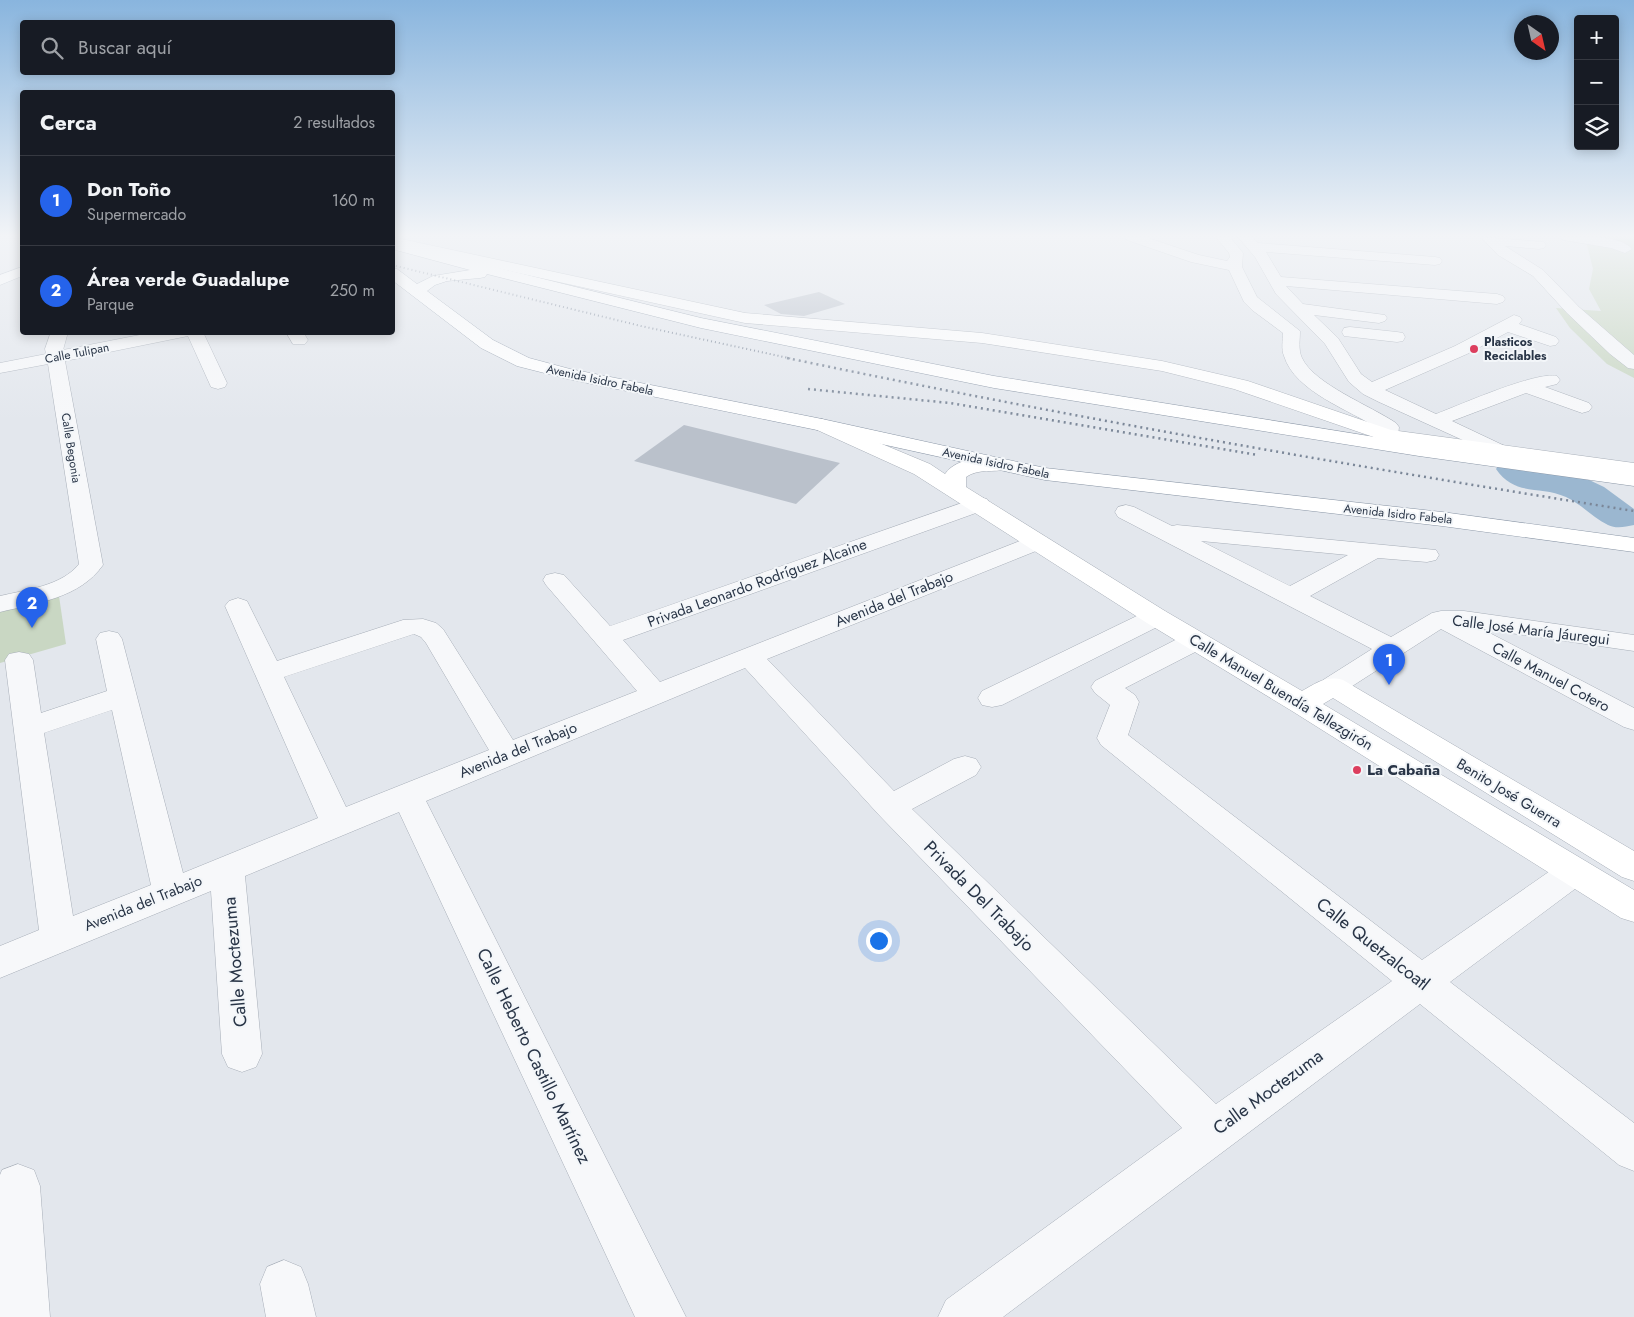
<!DOCTYPE html>
<html lang="es">
<meta charset="utf-8">
<style>
:root{--surface:#171b24;--page:#242831;--text:#f1f3f6;--muted:#9ea1a6;--line:#363941;--accent:#2563eb}
body{margin:0;font-family:Jost,sans-serif;background:var(--page);color:var(--text)}
.controls{position:absolute;right:15px;top:15px;display:grid;overflow:hidden;border-radius:5px;box-shadow:0 2px 12px #0003}
.controls button{width:45px;height:45px;display:grid;place-items:center;padding:0;border:0;border-bottom:1px solid var(--line);background:var(--surface);color:var(--text);font:25px sans-serif}
.compass{position:absolute;left:1514px;top:15px;width:45px;height:45px;border-radius:50%;background:var(--surface);box-shadow:0 2px 12px #0003;rotate:146deg}
.you{position:absolute;left:878px;top:940px;width:18px;height:18px;margin:-12px;border:4px solid #fff;border-radius:50%;background:#1a73e8;box-shadow:0 0 0 8px #1a73e833}
.badge{display:grid;place-items:center;width:32px;height:32px;border-radius:50%;background:var(--accent);color:#fff;font-size:16px;font-weight:700}
.pin{position:absolute;translate:-50% -41px;filter:drop-shadow(0 1px 2px #0008)}
.pin::after{content:'';position:absolute;top:26px;width:18px;height:15px;background:inherit;clip-path:polygon(0 0,100% 0,50% 100%)}
.list{margin:0;padding:0;list-style:none}
h2{display:flex;justify-content:space-between;align-items:center;height:65px;margin:0;padding:0 20px;font-size:21px}
h2 small{font-size:16px;font-weight:400;color:var(--muted)}
.list li{display:grid;grid-template-columns:32px 1fr auto;gap:15px;align-items:center;box-sizing:border-box;height:90px;padding:0 20px;border-top:1px solid var(--line)}
.list b{display:block;font-size:19px;white-space:nowrap}
.list p{margin:0;font-size:16px;white-space:nowrap;color:var(--muted)}
.list em{font-size:16px;font-style:normal;color:var(--muted)}
.icon{flex:none;width:28px;height:28px;fill:none;stroke:currentColor;stroke-width:2;stroke-linecap:round;stroke-linejoin:round}
.map{position:relative;flex:none;width:1634px;height:1317px;overflow:hidden}
.search{position:absolute;background:var(--surface);box-shadow:0 2px 12px #0003;left:20px;top:20px;width:375px;height:55px;display:flex;align-items:center;gap:12px;box-sizing:border-box;padding:0 18px;border-radius:5px;color:var(--muted);font-size:19px}
.panel{position:absolute;background:var(--surface);box-shadow:0 2px 12px #0003;left:20px;top:90px;width:375px;height:245px;border-radius:5px}
.map>svg:first-child{display:block}
</style>
<div class="map">
<svg width="1634" height="1317" viewBox="0 0 1634 1317">
<rect width="100%" height="100%" fill="#e3e7ed"/>
<g fill="#c9d7c3">
<polygon points="1585,237 1634,237 1634,378 1607,364 1570,328 1556,308 1601,311 1589,289 1593,269"/>
<polygon points="59,596 66,644 0,663 0,611"/>
</g>
<g fill="none" stroke-linecap="round" stroke-linejoin="round">
<path fill="#9bb7d0" fill-rule="evenodd" d="M1513 459 1525 462 1536 469 1585 478 1604 487 1634 509V525C1625 527 1616 529 1608 525 1592 517 1581 504 1566 497 1540 485 1515 497 1496 469L1501 462Z"/>
</g>
<g fill="#bac1cb">
<polygon points="819,292 845,304 804,316 781,314 764,305"/>
<polygon points="684,425 840,463 796,504 634,461"/>
</g>
<g fill="none" stroke-linecap="round" stroke-linejoin="round">
<g stroke="#a7aeb8" stroke-width="1">
<g id="street">
<path d="M1125 237H1145L1199 255 1227 261 1230 257 1229 253 1216 237H1230L1243 253 1242 267 1257 297 1300 331C1300 339 1298 350 1302 358 1314 384 1371 406 1396 423L1399 427 1398 436 1395 440 1388 442 1381 440 1378 436 1379 429C1350 410 1295 392 1284 356 1281 349 1283 340 1283 333L1252 310 1244 302 1229 270 1191 262 1127 240Z"/>
<path d="M1238 237H1252L1258 243 1435 257 1440 258 1442 261 1440 264 1435 265 1266 252 1281 277 1497 294 1503 296 1505 299 1503 302 1497 304 1286 286 1303 304 1385 315 1387 318 1385 321 1379 323 1314 315 1338 338 1361 374 1372 382 1455 346 1514 315 1520 317 1522 320 1519 324 1556 337 1559 341 1556 345 1550 346 1508 332 1467 354 1385 390 1436 414C1460 405 1536 371 1557 376L1560 380 1557 384 1545 387 1589 403 1592 407 1589 411 1582 413 1526 393 1452 421 1507 447 1510 451 1507 455 1500 457 1379 402 1363 394 1349 382 1325 344 1276 294 1255 257Z"/>
<polygon points="1481,237 1544,242 1546,245 1544,248 1539,249 1505,246 1543,270 1579,307 1634,355 1634,369 1628,368 1610,354 1567,313 1533,276 1498,255"/>
<path d="M1561 237C1579 237 1620 234 1632 249L1625 253 1611 248 1563 240Z"/>
<polygon points="1350,327 1397,332 1403,333 1405,337 1403,341 1397,342 1344,336 1342,332 1344,328"/>
<path d="M51 332H68L63 350 155 332H203L227 383 225 387 218 389 211 387 188 336 65 361 103 565C80 598 37 603 0 612V596C25 590 62 586 79 564L48 364 0 373V363L46 354 45 349Z"/>
<polygon points="286,332 303,332 308,340 305,344 293,344"/>
<path d="M979 497 987 499 990 504 987 509 623 640 660 682 1030 537 1038 535 1046 537 1050 542 1046 547 767 659 894 791 954 759 965 756 976 759 981 767 976 775 912 809 1216 1104 1392 981 1101 745 1097 738 1110 705 1095 693 1091 687 1095 681 1185 635 1195 633 1205 635 1208 641 1205 647 1125 688 1135 695 1139 702 1128 735 1422 960 1563 862 1575 858 1587 862 1592 871 1587 880 1450 982 1634 1123V1171L1619 1165 1420 1004 1003 1317H938L946 1300 1182 1128 879 815 745 668 426 801 686 1317H635L399 812 245 876 262 1054 256 1067 242 1072 228 1067 222 1054 211 891 0 978V946L39 930 5 660 9 654 19 652 29 654 33 660 41 713 107 691 96 639 100 633 109 631 118 633 122 639 183 873 318 818 225 606 229 601 238 598 247 601 277 661 403 620 423 619 436 623 443 629 513 740 637 691 546 585 543 580 546 575 555 573 564 575 610 626ZM414 634 421 637 426 643 489 750 346 807 284 677ZM112 710 151 885 73 916 44 733Z"/>
<path d="M1126 505 1134 507 1172 526 1177 525 1436 550 1439 555 1436 560 1427 562 1378 558 1310 596 1391 637 1432 613 1441 611H1464L1634 635V651L1482 629 1634 708V730L1624 727 1441 629 1343 692 1333 695 1323 692 1319 686 1323 680 1372 649 1118 517 1115 512 1118 507ZM1201 541 1348 555 1290 586Z"/>
<polygon points="1156,609 1165,611 1169,617 1165,623 1002,705 992,707 982,705 978,698 982,691 1147,611"/>
<polygon points="18,1164 34,1170 40,1186 50,1317 0,1317 0,1175 2,1170"/>
<polygon points="284,1260 301,1267 308,1284 316,1317 266,1317 260,1284 267,1267"/>
</g>
</g>
<g stroke="#a7aeb8" stroke-width="1">
<g id="secondary">
<polygon points="392,237 745,313 982,333 1162,361 1248,381 1391,430 1634,463 1634,475 1388,442 1234,389 1162,371 982,343 745,323 392,245"/>
<path d="M822 419 930 464 945 474C957 456 989 456 1008 461L1012 465 1008 469C993 473 979 468 966 477V487L1165 611 1302 691C1316 683 1327 675 1343 680L1634 851V881L1622 877 1333 698 1323 704 1634 890V922L1621 918 1292 711 1147 623 914 474 815 429 812 425 815 421Z"/>
</g>
</g>
<g stroke="#a1acba" stroke-width="1">
<polygon id="primary" points="22,267 22,276 0,285 0,275"/>
</g>
<g stroke="#8995a5" stroke-width="1">
<polygon id="highway" points="392,240 422,249 701,318 994,376 1419,444 1634,474 1634,486 1419,456 994,388 701,328 487,274 485,277 480,278 447,281 435,285 427,291 493,340 529,358 570,369 822,419 1045,468 1442,512 1634,538 1634,552 1442,526 1045,480 822,431 568,379 517,366 481,348 392,280 392,268 397,269 417,284 433,276 470,270 392,249"/>
</g>
<use href="#street" fill="#f7f8fa" fill-rule="evenodd"/>
<use href="#secondary" fill="#fff" fill-rule="evenodd"/>
<use href="#primary" fill="#fff" fill-rule="evenodd"/>
<use href="#highway" fill="#fff" fill-rule="evenodd"/>
<polyline stroke="#7b8798" stroke-width="2" stroke-dasharray="1 3" stroke-linecap="butt" points="392,265 641,326 793,359"/>
<g stroke="#7b8798" stroke-width="2.5" stroke-dasharray="2 4" stroke-linecap="butt">
<path d="M787 358C1068 417 1351 466 1634 511"/>
<polyline points="808,389 950,403 1258,455"/>
</g>
</g>
<linearGradient id="sky" x2="0" y2="1"><stop stop-color="#89b5de"/><stop offset="0.56" stop-color="#f2f4f7"/><stop offset="1" stop-color="#f2f4f7" stop-opacity="0"/></linearGradient>
<rect width="1634" height="421" fill="url(#sky)"/>
<g fill="#dc3e5e" stroke="#f3f6f9" stroke-width="2">
<circle cx="1474" cy="349" r="5"/>
<circle cx="1357" cy="770" r="5"/>
</g>
<g text-anchor="middle" stroke-width="4" stroke-linejoin="round" paint-order="stroke">
<g font-size="12" font-weight="bold" fill="#293547" stroke="#f3f6f9" text-anchor="start">
<text x="1484" y="346">Plasticos<tspan x="1484" dy="14">Reciclables</tspan></text>
</g>
<g font-size="12" fill="#293547" stroke="#f3f6f9">
<text transform="translate(77 353) rotate(-11)" y="4">Calle Tulipan</text>
<text transform="translate(600 380) rotate(12)" y="4">Avenida Isidro Fabela</text>
<text transform="translate(71 448) rotate(81)" y="4">Calle Begonia</text>
<text transform="translate(996 463) rotate(12)" y="4">Avenida Isidro Fabela</text>
<text transform="translate(1398 514) rotate(6)" y="4">Avenida Isidro Fabela</text>
</g>
<g font-size="15" fill="#293547" stroke="#f3f6f9">
<text transform="translate(757 583) rotate(-20)" y="5">Privada Leonardo Rodríguez Alcaine</text>
<text transform="translate(894 599) rotate(-22)" y="5">Avenida del Trabajo</text>
<text transform="translate(1531 630) rotate(7)" y="5">Calle José María Jáuregui</text>
<text transform="translate(1551 677) rotate(28)" y="5">Calle Manuel Cotero</text>
<text transform="translate(1281 692) rotate(31)" y="5">Calle Manuel Buendía Tellezgirón</text>
<text transform="translate(518 750) rotate(-22)" y="5">Avenida del Trabajo</text>
<text transform="translate(1509 793) rotate(31)" y="5">Benito José Guerra</text>
<text transform="translate(143 903) rotate(-22)" y="5">Avenida del Trabajo</text>
</g>
<g font-size="15" font-weight="bold" fill="#293547" stroke="#f3f6f9" text-anchor="start">
<text x="1367" y="775">La Cabaña</text>
</g>
<g font-size="18" fill="#293547" stroke="#f3f6f9">
<text transform="translate(979 896) rotate(45)" y="6">Privada Del Trabajo</text>
<text transform="translate(1373 944) rotate(38)" y="6">Calle Quetzalcoatl</text>
<text transform="translate(235 962) rotate(-95)" y="6">Calle Moctezuma</text>
<text transform="translate(534 1056) rotate(64)" y="6">Calle Heberto Castillo Martínez</text>
<text transform="translate(1268 1092) rotate(-36)" y="6">Calle Moctezuma</text>
</g>
</g>
</svg>
<div class="controls">
<button>+</button>
<button>−</button>
<button><svg class="icon" aria-label="layers" viewBox="0 0 24 24"><path d="M12 4l9 5-9 5-9-5zM3 14l9 5 9-5"/></svg></button>
</div>
<svg class="compass" viewBox="-18 -18 36 36"><path d="M0-13l5 13h-10z" fill="#e53935"/><path d="M0 13l5-13h-10z" fill="#9ea1a6"/></svg>
<div class="you"></div>
<div class="pin badge" style="left:1389px;top:685px">1</div>
<div class="pin badge" style="left:32px;top:628px">2</div>
<div class="search"><svg class="icon" aria-label="search" viewBox="0 0 24 24"><circle cx="10" cy="10" r="6"/><path d="M15 15l6 6"/></svg>Buscar aquí</div>
<section class="panel">
<h2>Cerca<small>2 resultados</small></h2>
<ul class="list">
<li><span class="badge">1</span><div><b>Don Toño</b><p>Supermercado</p></div><em>160 m</em></li>
<li><span class="badge">2</span><div><b>Área verde Guadalupe</b><p>Parque</p></div><em>250 m</em></li>
</ul>
</section>
</div>
